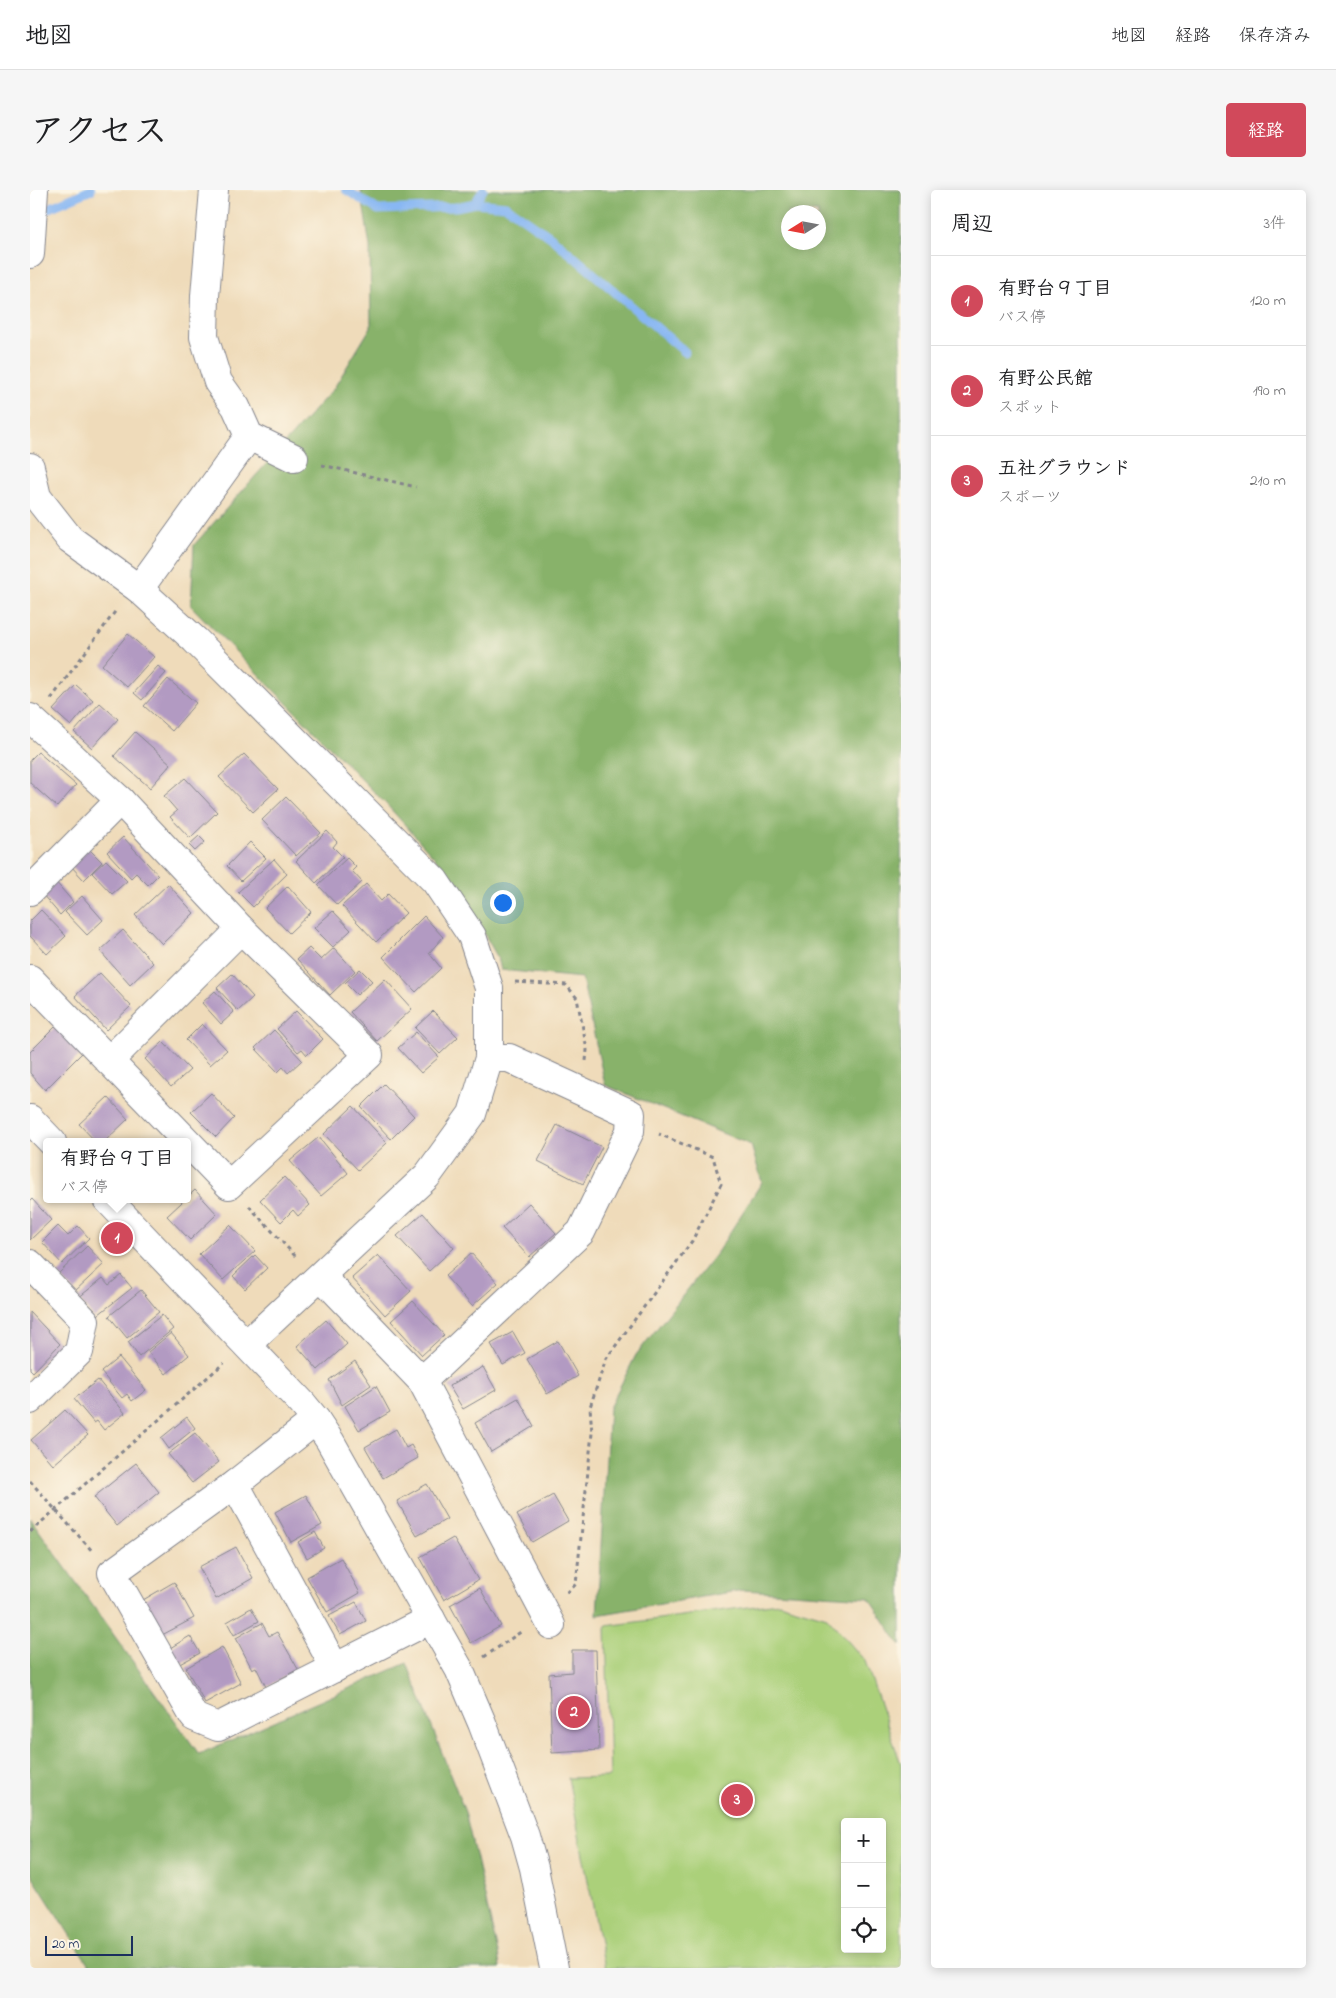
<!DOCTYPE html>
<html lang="ja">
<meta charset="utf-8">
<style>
:root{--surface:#fff;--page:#f6f6f6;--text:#202124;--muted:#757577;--line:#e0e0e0;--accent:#d1495b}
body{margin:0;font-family:"Indie Flower","Klee One",sans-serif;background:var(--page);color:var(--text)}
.controls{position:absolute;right:15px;bottom:15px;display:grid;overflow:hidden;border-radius:5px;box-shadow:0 2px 12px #0003}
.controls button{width:45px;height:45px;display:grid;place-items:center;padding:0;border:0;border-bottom:1px solid var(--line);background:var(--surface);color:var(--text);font:25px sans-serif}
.compass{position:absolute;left:751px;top:15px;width:45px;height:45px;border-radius:50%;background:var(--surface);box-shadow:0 2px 12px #0003;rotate:259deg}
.scale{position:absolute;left:15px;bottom:12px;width:88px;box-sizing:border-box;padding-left:5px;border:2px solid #1b2f5e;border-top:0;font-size:14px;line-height:18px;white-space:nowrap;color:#1b2f5e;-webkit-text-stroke:4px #fcf5e5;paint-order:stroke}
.you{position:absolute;left:472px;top:712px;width:18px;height:18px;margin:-12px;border:4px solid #fff;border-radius:50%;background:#1a73e8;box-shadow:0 0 0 8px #1a73e833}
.badge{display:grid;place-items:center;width:32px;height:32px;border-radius:50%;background:var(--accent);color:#fff;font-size:16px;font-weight:700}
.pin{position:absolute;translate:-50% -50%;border:2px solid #fff;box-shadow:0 1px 5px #0006}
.popup{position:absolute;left:13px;top:948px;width:148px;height:65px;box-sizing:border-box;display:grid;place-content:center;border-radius:5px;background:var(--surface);filter:drop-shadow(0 1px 4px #0005);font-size:16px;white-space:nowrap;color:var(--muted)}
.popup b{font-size:19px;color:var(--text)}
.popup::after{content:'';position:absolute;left:50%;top:100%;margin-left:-10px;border:10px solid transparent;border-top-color:var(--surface)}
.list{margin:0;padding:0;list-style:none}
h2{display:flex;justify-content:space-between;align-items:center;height:65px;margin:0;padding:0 20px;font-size:21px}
h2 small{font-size:16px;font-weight:400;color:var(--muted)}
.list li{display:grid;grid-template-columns:32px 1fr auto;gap:15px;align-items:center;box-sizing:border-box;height:90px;padding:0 20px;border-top:1px solid var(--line)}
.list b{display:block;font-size:19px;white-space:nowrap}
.list p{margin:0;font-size:16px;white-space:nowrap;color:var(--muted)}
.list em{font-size:16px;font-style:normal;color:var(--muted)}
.icon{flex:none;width:28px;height:28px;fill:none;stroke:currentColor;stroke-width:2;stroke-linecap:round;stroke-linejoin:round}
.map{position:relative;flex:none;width:871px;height:1778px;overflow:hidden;border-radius:5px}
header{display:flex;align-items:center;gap:30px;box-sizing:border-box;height:70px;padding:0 25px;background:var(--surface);border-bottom:1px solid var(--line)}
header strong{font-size:24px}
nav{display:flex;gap:28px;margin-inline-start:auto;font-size:18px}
.intro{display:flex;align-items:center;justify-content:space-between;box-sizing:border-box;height:120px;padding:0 30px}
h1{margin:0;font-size:35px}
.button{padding:12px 22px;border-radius:5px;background:var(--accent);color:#fff;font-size:18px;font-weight:700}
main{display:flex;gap:30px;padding:0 30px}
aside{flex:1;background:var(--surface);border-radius:5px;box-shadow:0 2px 12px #0003}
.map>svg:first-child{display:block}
</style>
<header>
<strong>地図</strong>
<nav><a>地図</a><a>経路</a><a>保存済み</a></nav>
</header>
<div class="intro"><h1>アクセス</h1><a class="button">経路</a></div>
<main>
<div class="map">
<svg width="871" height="1778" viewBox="0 0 871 1778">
<rect width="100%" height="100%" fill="#fcf5e5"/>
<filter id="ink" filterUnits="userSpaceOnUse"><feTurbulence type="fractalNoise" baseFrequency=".02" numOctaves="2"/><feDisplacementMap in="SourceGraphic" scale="10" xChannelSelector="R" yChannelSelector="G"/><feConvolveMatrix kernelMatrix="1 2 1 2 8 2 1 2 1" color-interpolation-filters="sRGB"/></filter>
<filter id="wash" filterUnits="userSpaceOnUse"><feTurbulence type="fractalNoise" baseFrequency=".0096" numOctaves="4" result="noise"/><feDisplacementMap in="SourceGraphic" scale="20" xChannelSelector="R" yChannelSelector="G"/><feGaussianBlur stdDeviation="1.12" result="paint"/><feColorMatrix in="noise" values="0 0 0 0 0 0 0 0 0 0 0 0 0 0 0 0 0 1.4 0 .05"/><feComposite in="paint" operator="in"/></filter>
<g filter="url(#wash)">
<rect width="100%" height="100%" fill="#efdbba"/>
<path fill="#abd07a" stroke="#63806c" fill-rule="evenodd" d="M749 1413 797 1427 835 1471 871 1574V1778H575L538 1588 580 1587 576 1436ZM815 1632H852V1759H815Z"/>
<g fill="#88b26a" stroke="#527064" fill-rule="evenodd">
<path d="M331 0H871V1456L839 1408 713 1400 567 1425 579 1218 606 1165 688 1061 732 992 721 955 575 895 552 788 471 780 468 768 422 687 357 615 161 416 164 355 304 198 341 137 340 57ZM758 22H788V52H758Z"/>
<polygon points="0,1328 169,1564 377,1473 435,1622 468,1763 470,1778 61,1778 2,1686 0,1681"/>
</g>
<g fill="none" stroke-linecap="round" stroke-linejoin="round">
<g stroke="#88b7f3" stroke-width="9">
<polyline points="316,0 348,20 426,17 445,13 453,0"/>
<polyline points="445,13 476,16 522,48 655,162"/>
<polyline points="12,21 61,0"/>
</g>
</g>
<g id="blocks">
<g fill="#b29ac2">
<polygon points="98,444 124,467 97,497 72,475"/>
<polygon points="128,476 136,483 112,510 104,503"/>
<polygon points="138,489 166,513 142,541 114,516"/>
<polygon points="46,495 63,510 41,536 23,520"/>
<polygon points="70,513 88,529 62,558 44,542"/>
<polygon points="105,542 141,574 120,598 84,566"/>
<polygon points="8,562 46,595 27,617 0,593 0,570"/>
<polygon points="214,564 248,599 223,622 189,587"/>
<polygon points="155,588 187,622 160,648 140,627 147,621 134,606"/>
<polygon points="256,607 291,643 266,666 232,630"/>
<polygon points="297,641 307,652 303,657 313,667 286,693 266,671"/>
<polygon points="169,646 175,652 165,661 159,655"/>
<polygon points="93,647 128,685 118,695 106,683 101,688 77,662"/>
<polygon points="220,652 236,668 211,691 197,676"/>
<polygon points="57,657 72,672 54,690 39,674"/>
<polygon points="317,668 326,677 322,681 332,692 307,715 288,695"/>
<polygon points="244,669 257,684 223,717 208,702"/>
<polygon points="76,670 97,691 82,704 62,683"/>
<polygon points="25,691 43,712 30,725 12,704"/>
<polygon points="138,694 164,723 132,754 105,725"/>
<polygon points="336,694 351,711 358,704 376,723 346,752 312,716"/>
<polygon points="258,696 281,722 259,743 235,718"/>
<polygon points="52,706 73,730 57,745 35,722"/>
<polygon points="11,720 36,746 17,764 0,746 0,731"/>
<polygon points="303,721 321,740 303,757 284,738"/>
<polygon points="394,726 413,747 399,763 411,778 386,802 353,767"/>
<polygon points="93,740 123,773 100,795 70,761"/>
<polygon points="279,758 291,770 304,758 325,781 300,805 267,769"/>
<polygon points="330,779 342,791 327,805 315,793"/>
<polygon points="70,783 101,816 76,840 45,806"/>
<polygon points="202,784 223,807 208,821 187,798"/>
<polygon points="355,789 382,819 347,851 320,822"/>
<polygon points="185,801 204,822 191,834 172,813"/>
<polygon points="266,821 293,849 277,865 272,859 268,862 247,839"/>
<polygon points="403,821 428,847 410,864 385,838"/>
<polygon points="28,834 54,861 15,900 0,883 0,862"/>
<polygon points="172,834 197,860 180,875 156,850"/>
<polygon points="244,840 272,870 258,883 253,877 248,882 225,858"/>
<polygon points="386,842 409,867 391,883 368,858"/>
<polygon points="133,852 160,880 141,897 115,869"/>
<polygon points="354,894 384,926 361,949 331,917"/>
<polygon points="181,903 204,928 186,947 161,922"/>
<polygon points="78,907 98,929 74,952 66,952 49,934"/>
<polygon points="323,916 357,953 328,980 294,944"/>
<polygon points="527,935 572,957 553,994 508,971"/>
<polygon points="289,947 318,983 291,1006 260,971"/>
<polygon points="254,987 280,1015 268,1026 263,1020 251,1032 230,1010"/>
<polygon points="165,1000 187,1024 160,1050 137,1026"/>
<polygon points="2,1009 21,1030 0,1050 0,1011"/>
<polygon points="499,1013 526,1043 499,1067 472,1038"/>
<polygon points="393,1023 424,1058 399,1081 367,1046"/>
<polygon points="200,1035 225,1061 193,1090 169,1064"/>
<polygon points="28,1036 38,1046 48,1036 59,1048 32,1074 12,1052"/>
<polygon points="57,1056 74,1074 44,1102 28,1084"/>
<polygon points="441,1063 468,1093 442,1116 415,1086"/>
<polygon points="225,1065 237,1078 215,1099 203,1086"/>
<polygon points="348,1065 381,1101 355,1125 322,1088"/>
<polygon points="91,1085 102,1098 64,1128 48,1108 73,1088 79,1095"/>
<polygon points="111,1100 129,1122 97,1148 79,1126"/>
<polygon points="383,1111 414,1145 392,1165 361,1131"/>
<polygon points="0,1122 30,1154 3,1182 0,1179"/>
<polygon points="132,1125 143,1139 109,1167 98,1152"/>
<polygon points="296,1130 317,1154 288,1180 267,1156"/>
<polygon points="483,1142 495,1163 473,1175 461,1154"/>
<polygon points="141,1143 159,1165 136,1184 118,1162"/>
<polygon points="528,1151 548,1186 517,1204 497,1169"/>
<polygon points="89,1167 116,1200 102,1211 97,1204 92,1208 71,1182"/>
<polygon points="325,1171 341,1195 312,1215 299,1190"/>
<polygon points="453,1177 466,1200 433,1219 419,1196"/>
<polygon points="68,1190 95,1223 74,1240 67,1231 64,1233 44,1209"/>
<polygon points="346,1196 360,1222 329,1240 315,1216"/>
<polygon points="488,1208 504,1236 461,1262 445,1233"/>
<polygon points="35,1220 58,1245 23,1275 1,1250"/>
<polygon points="157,1227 165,1238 139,1259 131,1248"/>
<polygon points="366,1239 376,1258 381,1255 388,1268 353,1288 335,1257"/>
<polygon points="165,1243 189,1272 162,1293 138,1264"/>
<polygon points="106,1273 129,1302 87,1336 64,1307"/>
<polygon points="397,1294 417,1329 387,1346 367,1311"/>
<polygon points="276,1305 292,1335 261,1352 245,1322"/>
<polygon points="523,1305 538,1331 502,1352 487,1325"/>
<polygon points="285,1342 294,1358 277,1368 268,1352"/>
<polygon points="423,1348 448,1390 414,1410 390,1367"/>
<polygon points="206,1357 223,1388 186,1409 169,1377"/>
<polygon points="311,1368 330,1403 297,1422 277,1387"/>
<polygon points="144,1392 164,1428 132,1445 113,1410"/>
<polygon points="450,1398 471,1436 441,1453 420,1415"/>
<polygon points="326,1412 336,1431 310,1445 299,1426"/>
<polygon points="221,1418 229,1431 204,1445 197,1432"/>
<polygon points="232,1433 239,1446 247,1442 268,1479 236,1497 226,1477 222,1479 206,1448"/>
<polygon points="160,1446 170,1463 144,1477 135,1461"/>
<polygon points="192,1457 211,1493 175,1513 156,1478"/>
<polygon points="542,1460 566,1460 569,1560 522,1563 519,1484 542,1482"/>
</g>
</g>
</g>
<g filter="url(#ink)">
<use href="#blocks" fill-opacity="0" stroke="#85858c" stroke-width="1"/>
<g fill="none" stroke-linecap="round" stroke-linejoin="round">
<g stroke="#85858c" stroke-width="30">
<g id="minor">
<polyline points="184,0 175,106 174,147 188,192 206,217 219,246 264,268"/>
<polyline points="0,64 4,0"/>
<polyline points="0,277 7,307 40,349 109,399 165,450 405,691 442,746 459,798 459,868 442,924 397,986 217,1154"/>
<polyline points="109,399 219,246"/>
<polyline points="0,528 90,610 211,739 339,865 199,995 0,789"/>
<polyline points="0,701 90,610"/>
<polyline points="79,871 211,739"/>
<polyline points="0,929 22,952"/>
<polyline points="77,1009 272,1213 286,1230 300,1251 429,1479 452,1533 495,1646 504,1678 524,1778"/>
<polyline points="0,1074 55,1131 49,1162 0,1210"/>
<polyline points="291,1086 392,1191 521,1435"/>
<polyline points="392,1191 551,1042 600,941 601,924 479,868 459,868"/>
<polyline points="286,1230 205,1294 82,1383 164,1527 188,1537 401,1429"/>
<polyline points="205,1294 305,1478"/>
</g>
</g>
<g stroke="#85858c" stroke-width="3" stroke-dasharray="4 4" stroke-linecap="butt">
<polyline points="292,275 386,297"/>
<polyline points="21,509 87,419"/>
<polyline points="485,792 536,795 547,808 557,860 556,871"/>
<polyline points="219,1016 267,1068"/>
<polyline points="0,1291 63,1362"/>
<polyline points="0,1342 194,1173"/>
<polyline points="537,1403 546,1394 562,1243 560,1217 576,1169 662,1051 691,994 683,967 629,944"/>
<polyline points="454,1467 492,1441"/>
</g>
<use href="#minor" stroke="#fff" stroke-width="28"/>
</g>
</g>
</svg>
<div class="controls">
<button>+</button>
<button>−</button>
<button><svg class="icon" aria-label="locate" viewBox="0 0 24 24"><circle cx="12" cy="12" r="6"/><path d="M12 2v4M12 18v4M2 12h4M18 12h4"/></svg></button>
</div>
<svg class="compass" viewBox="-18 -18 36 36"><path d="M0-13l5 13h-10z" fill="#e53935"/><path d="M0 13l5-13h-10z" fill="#757577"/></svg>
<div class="scale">20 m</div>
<div class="you"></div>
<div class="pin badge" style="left:87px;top:1048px">1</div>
<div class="popup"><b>有野台９丁目</b>バス停</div>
<div class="pin badge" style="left:544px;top:1522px">2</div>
<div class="pin badge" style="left:707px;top:1610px">3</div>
</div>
<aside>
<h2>周辺<small>3件</small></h2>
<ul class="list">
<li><span class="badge">1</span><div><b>有野台９丁目</b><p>バス停</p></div><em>120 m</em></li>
<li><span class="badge">2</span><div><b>有野公民館</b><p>スポット</p></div><em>190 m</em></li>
<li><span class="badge">3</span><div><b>五社グラウンド</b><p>スポーツ</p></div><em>210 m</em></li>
</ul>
</aside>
</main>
